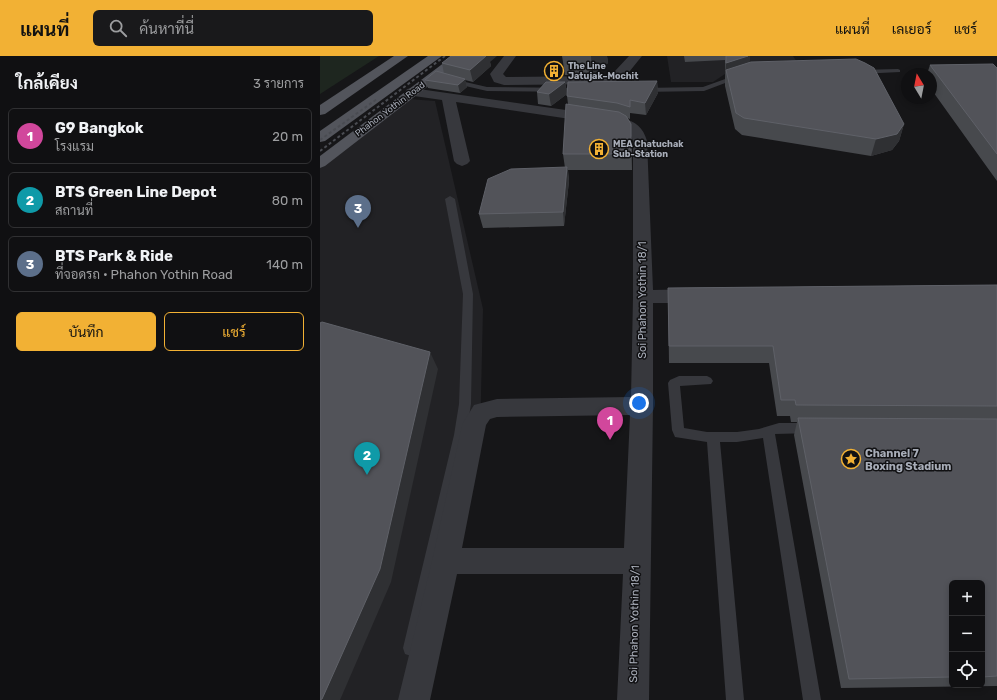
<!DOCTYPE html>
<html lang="th">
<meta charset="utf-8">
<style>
:root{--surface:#101012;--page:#19191b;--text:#f1f3f6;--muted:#9c9d9f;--line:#303032;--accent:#f2b134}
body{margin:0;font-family:Rubik,Sarabun,sans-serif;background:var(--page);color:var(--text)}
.controls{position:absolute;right:12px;bottom:12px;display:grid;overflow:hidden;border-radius:6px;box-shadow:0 2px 6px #0003}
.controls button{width:36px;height:36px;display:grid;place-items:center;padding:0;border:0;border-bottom:1px solid var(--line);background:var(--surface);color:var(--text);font:20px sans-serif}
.compass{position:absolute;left:581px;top:12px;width:36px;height:36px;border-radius:50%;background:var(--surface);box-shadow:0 2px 6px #0003;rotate:350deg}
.you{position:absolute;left:319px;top:347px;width:14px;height:14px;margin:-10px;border:3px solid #fff;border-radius:50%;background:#1a73e8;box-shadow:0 0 0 6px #1a73e833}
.badge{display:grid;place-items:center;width:26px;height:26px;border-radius:50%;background:var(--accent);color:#fff;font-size:13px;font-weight:700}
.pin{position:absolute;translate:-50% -33px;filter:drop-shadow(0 1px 2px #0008)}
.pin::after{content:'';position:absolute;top:21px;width:14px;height:12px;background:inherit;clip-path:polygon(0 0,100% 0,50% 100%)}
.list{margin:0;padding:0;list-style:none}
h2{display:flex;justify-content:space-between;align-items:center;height:52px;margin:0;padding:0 16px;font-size:17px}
h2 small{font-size:13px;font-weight:400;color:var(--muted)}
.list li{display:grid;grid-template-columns:26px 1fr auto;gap:12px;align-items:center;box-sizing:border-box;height:56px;margin:0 8px 8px;padding:0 8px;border:1px solid var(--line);border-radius:6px}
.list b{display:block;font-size:15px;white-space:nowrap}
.list p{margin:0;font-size:13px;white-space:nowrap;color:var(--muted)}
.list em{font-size:13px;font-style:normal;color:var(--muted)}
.actions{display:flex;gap:8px;padding:12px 16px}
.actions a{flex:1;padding:9px 0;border:1px solid var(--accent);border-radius:6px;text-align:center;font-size:14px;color:var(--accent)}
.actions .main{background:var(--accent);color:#111}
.icon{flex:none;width:22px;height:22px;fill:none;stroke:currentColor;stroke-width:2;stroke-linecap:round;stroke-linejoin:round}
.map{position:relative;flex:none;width:677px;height:644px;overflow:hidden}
header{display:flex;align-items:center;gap:24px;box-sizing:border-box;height:56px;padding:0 20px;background:var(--accent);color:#111}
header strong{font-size:19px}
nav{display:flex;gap:22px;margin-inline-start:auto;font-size:14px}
.search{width:280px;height:36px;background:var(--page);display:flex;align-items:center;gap:10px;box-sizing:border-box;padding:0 14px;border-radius:6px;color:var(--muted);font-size:15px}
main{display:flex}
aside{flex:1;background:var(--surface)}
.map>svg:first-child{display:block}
</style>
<header>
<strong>แผนที่</strong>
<div class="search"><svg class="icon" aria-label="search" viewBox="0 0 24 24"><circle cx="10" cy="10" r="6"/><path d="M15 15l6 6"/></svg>ค้นหาที่นี่</div>
<nav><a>แผนที่</a><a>เลเยอร์</a><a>แชร์</a></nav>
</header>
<main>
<aside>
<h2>ใกล้เคียง<small>3 รายการ</small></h2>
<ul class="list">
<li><span class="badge" style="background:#d1479c">1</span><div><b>G9 Bangkok</b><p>โรงแรม</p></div><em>20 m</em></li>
<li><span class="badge" style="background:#0f9aa8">2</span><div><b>BTS Green Line Depot</b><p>สถานที่</p></div><em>80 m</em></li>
<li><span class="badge" style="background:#5c6f8a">3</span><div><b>BTS Park &amp; Ride</b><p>ที่จอดรถ · Phahon Yothin Road</p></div><em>140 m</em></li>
</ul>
<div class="actions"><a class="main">บันทึก</a><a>แชร์</a></div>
</aside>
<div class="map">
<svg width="677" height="644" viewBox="0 0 677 644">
<rect width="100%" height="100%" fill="#161618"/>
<g fill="#222225">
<polygon points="347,0 473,0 481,12 408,16 393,26 351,26"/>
<polygon points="89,43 115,45 163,253 160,382 106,644 0,644 0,112"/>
</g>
<polygon fill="#1e261f" points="0,0 59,0 0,38"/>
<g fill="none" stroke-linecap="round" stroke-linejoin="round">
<g fill="#37383d" fill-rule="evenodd">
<polygon points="578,13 580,14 580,16 539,18 536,16 539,14"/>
<polygon points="419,18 421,19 421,21 384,35 322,36 318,34 322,32 383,31"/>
<polygon points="128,22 167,31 263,32 267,34 263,36 167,35 128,26"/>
<polygon points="130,140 135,143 153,238 151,348 146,379 99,592 97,598 91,600 85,598 83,592 134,379 139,348 143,238 125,143"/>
<polygon points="359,320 387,320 391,322 393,325 391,328 360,330 364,372 387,376 417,376 439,373 459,367 492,367 497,368 498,372 497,376 492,377 455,378 501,644 483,644 443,382 417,386 400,386 424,644 406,644 387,386 355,381 352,374 348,327 350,324"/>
</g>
<g fill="#37383d" fill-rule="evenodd">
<polygon points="184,0 196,0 183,18 186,21 285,20 295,15 309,0 322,0 305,21 287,28 184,29 174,26 170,18"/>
<path d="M92 32 302 62C316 66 323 71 327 85L333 234 378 233 385 235 388 240 385 245 378 247H333V350L329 644H297L303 518H137L110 644H78L112 505 140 379 143 367 154 349 177 343 311 341 313 241V85C310 76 307 72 297 70L136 46 150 105 147 108 142 110 137 108 134 105 122 44 87 39 85 36 87 33ZM310 359 304 492H142L164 379 166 369 170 363 177 361Z"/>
</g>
<g fill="#53555c" fill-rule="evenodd">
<polygon points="74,0 88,0 5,58 0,59 0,49"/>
<polygon points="108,0 122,0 5,85 0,86 0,75"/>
<polygon points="133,0 147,0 5,110 0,112 0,100"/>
</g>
<g stroke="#4a4c52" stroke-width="2" stroke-dasharray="3 2.5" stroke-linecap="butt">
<polyline points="0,84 57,43"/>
<polyline points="0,95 125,0"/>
</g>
</g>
<g fill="#47494d" fill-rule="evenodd">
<polygon points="242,0 287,0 288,7 272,19 245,19"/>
<polygon points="364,0 430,0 429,7 584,68 579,85 572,94 551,100 422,79 415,73 405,30 405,4 365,6"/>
<polygon points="170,6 171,10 153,26 145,24 147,31 140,37 108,32 105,24 124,18 122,7"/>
<polygon points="610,9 677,12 677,125 611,33 611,18 607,18"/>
<polygon points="337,25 338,37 326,59 310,57 310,63 307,62 311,68 312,114 248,114 249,125 244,170 163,172 159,158 245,112 243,98 248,48 247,40"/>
<polygon points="245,26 247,38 231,50 218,48 217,36"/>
<path d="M677 229V630L521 632 474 379 477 366H471L470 360H457L449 307H349L348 232ZM632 527H662V629H632Z"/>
</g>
<g fill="#2f3033">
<polygon points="163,0 177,0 170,6 171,10 153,26 150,14"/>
<polygon points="271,0 287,0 288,7 272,19"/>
<polygon points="428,0 430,0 429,15 406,14 405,22 406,7"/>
<polygon points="145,23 147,31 140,37 138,29"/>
<polygon points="337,25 338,37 326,59 325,47"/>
<polygon points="245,26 247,38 231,50 229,38"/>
<polygon points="584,68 579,85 572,94 551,100 556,83"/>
<polygon points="247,111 249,125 244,170 243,156"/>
<polygon points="110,296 118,313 71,526 20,644 1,644"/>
</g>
<g fill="#525359" stroke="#5f6168">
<polygon points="131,0 166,0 150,14 122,7"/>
<polygon points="406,0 428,0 406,7"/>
<polygon points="536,3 545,7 554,12 584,68 577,78 556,83 424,62 416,57 406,14 431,6"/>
<polygon points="673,8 677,12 677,98 610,9"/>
<polygon points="116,15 145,23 138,29 105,24"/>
<polygon points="337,25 325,47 310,44 310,51 297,47 247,40 248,26"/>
<polygon points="226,26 245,26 229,38 217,36"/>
<polygon points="246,48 299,56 306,60 311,68 311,98 243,98"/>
<polygon points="247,111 243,156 159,158 168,123 191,113"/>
<polygon points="677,229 677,350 476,349 475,344 461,344 453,290 349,290 348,232"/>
<polygon points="2,266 110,296 60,513 2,643 0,644 0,267"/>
<polygon points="478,362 677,363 677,620 662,621 662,527 632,527 632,621 529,623"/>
</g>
<defs>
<g id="building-ring" transform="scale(1)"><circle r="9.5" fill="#111113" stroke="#f2b134" stroke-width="1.5"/><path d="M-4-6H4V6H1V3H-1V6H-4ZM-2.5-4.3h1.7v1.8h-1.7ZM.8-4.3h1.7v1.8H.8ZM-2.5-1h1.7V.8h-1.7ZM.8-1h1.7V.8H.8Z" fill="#f2b134"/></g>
<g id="sight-ring" transform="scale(1)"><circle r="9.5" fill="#111113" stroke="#f2b134" stroke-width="1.5"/><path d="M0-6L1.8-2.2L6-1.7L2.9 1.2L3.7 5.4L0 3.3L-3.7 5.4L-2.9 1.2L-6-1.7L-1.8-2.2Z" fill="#f2b134"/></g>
</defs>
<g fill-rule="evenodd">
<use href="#building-ring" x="234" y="15"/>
<use href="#building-ring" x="279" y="93"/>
<use href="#sight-ring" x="531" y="403"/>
</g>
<g text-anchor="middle" stroke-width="3" stroke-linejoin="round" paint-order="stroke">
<g font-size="9" font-weight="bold" fill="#a8adb8" stroke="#111113" text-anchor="start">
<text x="248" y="13">The Line<tspan x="248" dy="10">Jatujak–Mochit</tspan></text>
<text x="293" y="91">MEA Chatuchak<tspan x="293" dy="10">Sub-Station</tspan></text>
</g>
<g font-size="9" fill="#a8adb8" stroke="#111113">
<text transform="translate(70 53) rotate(-37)" y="3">Phahon Yothin Road</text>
</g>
<g font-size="11" fill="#a8adb8" stroke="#111113">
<text transform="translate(322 244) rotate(-90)" y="4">Soi Phahon Yothin 18/1</text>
<text transform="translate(314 568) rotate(-89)" y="4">Soi Phahon Yothin 18/1</text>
</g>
<g font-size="11" font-weight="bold" fill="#a8adb8" stroke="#111113" text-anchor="start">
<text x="545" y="401">Channel 7<tspan x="545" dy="13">Boxing Stadium</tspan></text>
</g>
</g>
</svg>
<div class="controls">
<button>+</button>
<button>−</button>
<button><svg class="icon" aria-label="locate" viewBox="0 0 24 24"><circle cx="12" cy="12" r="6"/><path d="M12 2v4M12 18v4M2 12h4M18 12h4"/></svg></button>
</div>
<svg class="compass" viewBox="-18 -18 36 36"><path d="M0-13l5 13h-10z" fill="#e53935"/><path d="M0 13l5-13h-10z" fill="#9c9d9f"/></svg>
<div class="you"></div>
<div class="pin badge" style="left:290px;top:384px;background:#d1479c">1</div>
<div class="pin badge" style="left:47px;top:419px;background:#0f9aa8">2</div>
<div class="pin badge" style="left:38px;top:172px;background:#5c6f8a">3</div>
</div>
</main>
